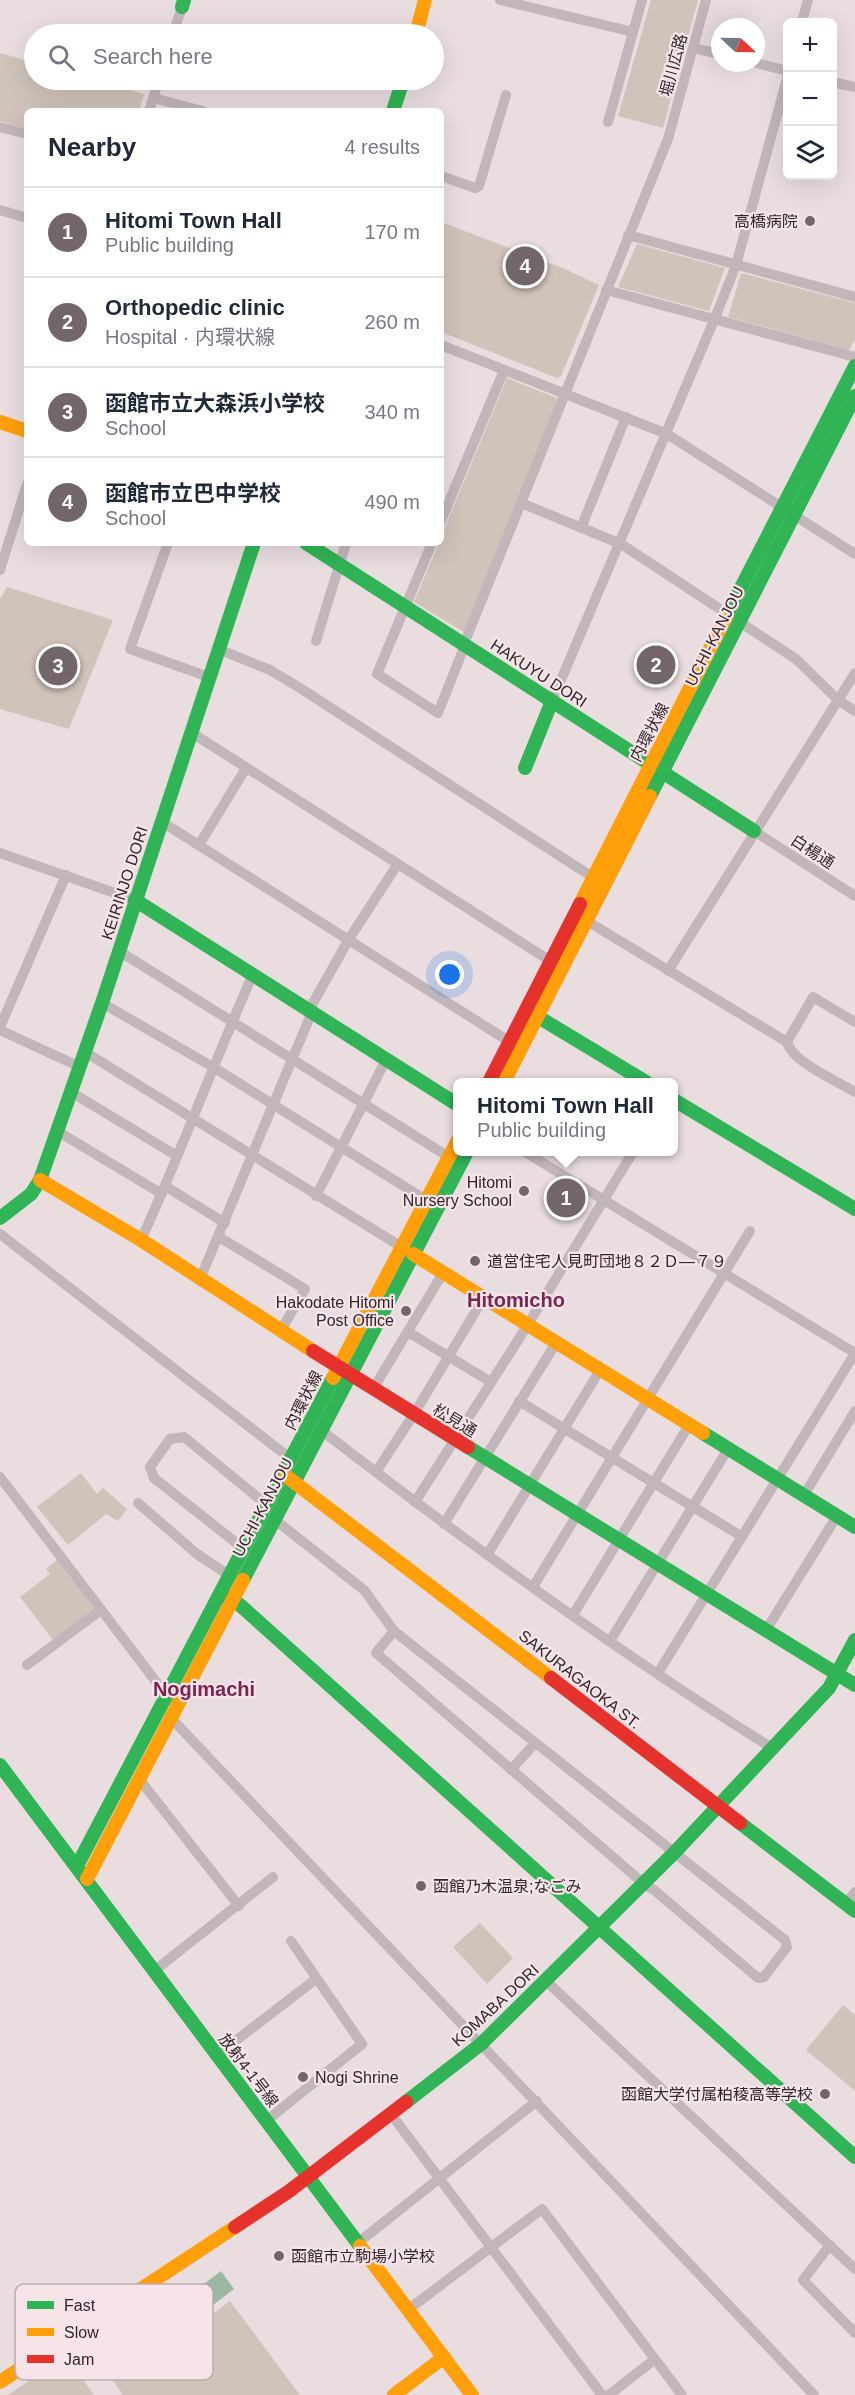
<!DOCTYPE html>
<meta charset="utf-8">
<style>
:root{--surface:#fff;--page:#f2f2f3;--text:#1f2937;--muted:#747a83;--line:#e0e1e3;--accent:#72666a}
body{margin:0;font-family:Arial,"Noto Sans JP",sans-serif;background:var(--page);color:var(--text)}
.controls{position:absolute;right:18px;top:18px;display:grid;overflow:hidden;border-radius:9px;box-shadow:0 6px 24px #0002}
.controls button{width:54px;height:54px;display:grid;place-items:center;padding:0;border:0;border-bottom:2px solid var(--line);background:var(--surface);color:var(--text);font:30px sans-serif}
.compass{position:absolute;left:711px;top:18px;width:54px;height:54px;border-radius:50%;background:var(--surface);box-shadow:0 6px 24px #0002;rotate:112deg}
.you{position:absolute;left:450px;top:975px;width:21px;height:21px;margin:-15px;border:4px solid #fff;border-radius:50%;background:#1a73e8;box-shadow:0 0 0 9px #1a73e833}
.badge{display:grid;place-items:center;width:39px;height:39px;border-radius:50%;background:var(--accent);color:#fff;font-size:20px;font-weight:700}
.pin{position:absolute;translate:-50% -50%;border:3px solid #fff;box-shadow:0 2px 6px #0006}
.popup{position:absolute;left:453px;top:1078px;width:225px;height:78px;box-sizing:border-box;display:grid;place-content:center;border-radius:9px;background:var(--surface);filter:drop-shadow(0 2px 4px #0005);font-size:20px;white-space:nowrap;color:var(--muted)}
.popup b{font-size:22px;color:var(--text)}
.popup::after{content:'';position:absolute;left:50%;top:100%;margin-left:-12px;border:12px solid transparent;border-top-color:var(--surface)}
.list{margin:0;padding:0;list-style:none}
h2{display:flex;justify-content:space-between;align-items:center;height:78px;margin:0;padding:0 24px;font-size:26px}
h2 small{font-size:20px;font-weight:400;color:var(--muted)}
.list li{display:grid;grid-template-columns:39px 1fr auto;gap:18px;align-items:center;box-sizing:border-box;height:90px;padding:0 24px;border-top:2px solid var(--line)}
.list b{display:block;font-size:22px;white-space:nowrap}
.list p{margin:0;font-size:20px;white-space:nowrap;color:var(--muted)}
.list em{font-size:20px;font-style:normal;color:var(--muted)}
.icon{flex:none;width:33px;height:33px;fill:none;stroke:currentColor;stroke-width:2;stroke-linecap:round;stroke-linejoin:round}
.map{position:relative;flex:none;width:855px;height:2395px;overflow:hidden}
.search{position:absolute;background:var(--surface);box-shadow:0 6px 24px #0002;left:24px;top:24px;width:420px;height:66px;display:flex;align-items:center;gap:15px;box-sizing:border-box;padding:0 21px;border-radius:33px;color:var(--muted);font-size:22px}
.panel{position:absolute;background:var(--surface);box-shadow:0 6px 24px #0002;left:24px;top:108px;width:420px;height:438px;border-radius:9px}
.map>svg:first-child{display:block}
</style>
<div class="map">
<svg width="855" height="2395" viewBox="0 0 855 2395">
<rect width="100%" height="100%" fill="#e9dde0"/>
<g fill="#d0c3ba">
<polygon points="651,0 698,0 663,128 618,116"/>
<polygon points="0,53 34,63 34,80 93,80 144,94 139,111 27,111 27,129 0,121"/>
<polygon points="441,222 565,269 599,285 561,376 557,378 441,332"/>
<polygon points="637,244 725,268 709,311 618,287"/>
<polygon points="741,273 855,303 855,339 849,350 728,317"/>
<polygon points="507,378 559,399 464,632 414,602 439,543 441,543 441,537"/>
<polygon points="7,587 113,620 69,729 0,709 0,599"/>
<polygon points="81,1473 97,1494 103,1488 127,1509 118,1521 106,1514 68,1545 37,1507"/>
<polygon points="57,1560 94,1609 53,1640 20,1597 50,1574 46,1569"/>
<polygon points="480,1923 513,1958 487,1984 453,1947"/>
<polygon points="843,2005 855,2015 855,2091 806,2050"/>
<polygon points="230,2301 300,2395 123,2395 107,2372 188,2333"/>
<polygon points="66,2356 94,2395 8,2395"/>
</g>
<polygon fill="#9bb9a2" points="221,2271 234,2289 196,2318 183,2300"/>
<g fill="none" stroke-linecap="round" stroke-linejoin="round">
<g stroke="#c2b6ba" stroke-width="10">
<polyline points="500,0 633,32"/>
<polyline points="802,22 808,0"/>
<polyline points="173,34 182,7"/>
<polyline points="693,48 720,54"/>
<polyline points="756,63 788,71"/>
<polyline points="832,82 855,87"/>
<polyline points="153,98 203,111"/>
<polyline points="149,111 159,80"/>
<polyline points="608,122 642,0"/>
<polyline points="0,127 27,134"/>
<polyline points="441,176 475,188 479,186 506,95"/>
<polyline points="0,210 27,218"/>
<polyline points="628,235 855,297"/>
<polyline points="606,290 855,357"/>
<polyline points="441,345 667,434 855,554"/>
<polyline points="521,503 621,544 796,659 838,700 855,711"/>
<polyline points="441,521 504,370"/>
<polyline points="581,528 626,417"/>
<polyline points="168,543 130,649 209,677"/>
<polyline points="432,543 377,674 438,713 465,645"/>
<polyline points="0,570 27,484"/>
<polyline points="316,641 346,543"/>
<polyline points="464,644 668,139 706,0"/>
<polyline points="218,649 270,670 300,688 597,880"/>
<polyline points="552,701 715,318 736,265 788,75"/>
<polyline points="192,733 552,962"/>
<polyline points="162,822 510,1042"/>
<polyline points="754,831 855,896"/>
<polyline points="199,845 246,768"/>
<polyline points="0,853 135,900"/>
<path d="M587 921 787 1042C792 1062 837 1081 855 1092"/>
<polyline points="119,951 449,1157"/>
<polyline points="668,971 855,673"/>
<polyline points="102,1003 213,1067 426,1200"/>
<polyline points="309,1010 349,939 397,865"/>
<polyline points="0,1027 66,875"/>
<polyline points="0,1030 80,1067"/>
<polyline points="787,1042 813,997 855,1022"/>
<polyline points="85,1052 405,1249"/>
<polyline points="71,1092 177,1156"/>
<polyline points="57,1131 162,1194"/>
<polyline points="525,1152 855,1353 658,1673"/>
<polyline points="165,1186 225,1223"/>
<polyline points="316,1196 387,1058"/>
<polyline points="0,1234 291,1459"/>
<polyline points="219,1237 305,1289 281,1330"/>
<path d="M141 1240C181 1153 214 1062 253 974"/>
<polyline points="200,1279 312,1012"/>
<polyline points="408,1332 491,1382"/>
<polyline points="373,1389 443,1273"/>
<polyline points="519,1401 741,1536"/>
<path d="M321 1430C466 1542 616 1651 772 1748"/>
<polyline points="376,1472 414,1414 483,1299"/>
<polyline points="0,1477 170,1700"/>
<polyline points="804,1495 855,1411"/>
<polyline points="415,1502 527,1326 633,1152"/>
<polyline points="138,1503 197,1554 230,1576"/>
<polyline points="274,1519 364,1590 394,1631 785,1940 787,1947 764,1977 758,1978 654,1890 643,1883 376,1653 394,1631"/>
<polyline points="444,1524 556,1343"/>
<polyline points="244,1549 154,1478 150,1467 170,1439 184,1437 267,1505"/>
<polyline points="487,1555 600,1370"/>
<polyline points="533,1587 750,1231"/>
<polyline points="573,1615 689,1425"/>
<polyline points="766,1630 837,1516"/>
<polyline points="610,1641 728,1449"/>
<polyline points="27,1665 101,1610"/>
<polyline points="170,1717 814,2395"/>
<polyline points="511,1770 535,1743"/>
<polyline points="139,1779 239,1906"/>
<polyline points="846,1904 855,1892"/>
<polyline points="154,1971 273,1877"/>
<polyline points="546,1981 855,2269"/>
<polyline points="217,2055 316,1979"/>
<polyline points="391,2114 602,2395"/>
<polyline points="266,2121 362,2044 291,1941"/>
<polyline points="359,2242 537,2101"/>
<polyline points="830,2245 803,2280 855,2333"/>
<polyline points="409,2309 542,2209 682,2395"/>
<polyline points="609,2395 655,2359"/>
</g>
<g stroke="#30b455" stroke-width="14">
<polyline points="182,7 184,0"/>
<polyline points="393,111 403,80"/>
<polyline points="306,543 754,831"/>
<polyline points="727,615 855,366"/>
<polyline points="525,768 552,701"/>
<polyline points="650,796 855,396"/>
<polyline points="135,900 458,1105"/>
<polyline points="530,1012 646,1082"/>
<polyline points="674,1100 855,1209"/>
<polyline points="0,1218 31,1194 40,1180 102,1003 254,543"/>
<polyline points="703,1433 855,1527"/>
<polyline points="468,1447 855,1685"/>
<polyline points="243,1580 467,1152"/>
<polyline points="221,1594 240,1605 855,2157"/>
<polyline points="0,1765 360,2246"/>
<polyline points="740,1823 855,1911"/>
<polyline points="77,1866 333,1378"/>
<polyline points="406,2102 481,2044 675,1852 829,1688 855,1640"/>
</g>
<g stroke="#ff9f0a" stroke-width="14">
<polyline points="416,34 425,0"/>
<polyline points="0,422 27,431"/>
<polyline points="580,904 727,615"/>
<polyline points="504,1082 650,796"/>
<polyline points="40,1180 141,1240 313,1351"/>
<polyline points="413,1254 703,1433"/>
<polyline points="333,1378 458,1140"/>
<polyline points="286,1476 551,1678"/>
<polyline points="87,1879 243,1580"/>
<polyline points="360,2246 472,2395"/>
<polyline points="0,2382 235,2227"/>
<polyline points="394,2395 444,2357"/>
</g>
<g stroke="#e5322d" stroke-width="14">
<polyline points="489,1082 580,904"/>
<polyline points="313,1351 468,1447"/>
<polyline points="551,1678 740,1823"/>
<polyline points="235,2227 288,2192 406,2102"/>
</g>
</g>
<g fill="#72666a" stroke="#f7e4e8" stroke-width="2">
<circle cx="810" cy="221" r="6"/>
<circle cx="524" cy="1191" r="6"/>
<circle cx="475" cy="1261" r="6"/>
<circle cx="406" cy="1311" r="6"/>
<circle cx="421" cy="1886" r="6"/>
<circle cx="303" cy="2077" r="6"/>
<circle cx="825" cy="2094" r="6"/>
<circle cx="279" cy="2256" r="6"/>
</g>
<g text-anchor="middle" stroke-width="4.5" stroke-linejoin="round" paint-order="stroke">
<g font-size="16" fill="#32262b" stroke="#f7e4e8">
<text transform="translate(673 65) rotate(-75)" y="6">堀川広路</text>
<text transform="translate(714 636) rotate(-63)" y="6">UCHI-KANJOU</text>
<text transform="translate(539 673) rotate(33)" y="6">HAKUYU DORI</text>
<text transform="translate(649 732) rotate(-62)" y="6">内環状線</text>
<text transform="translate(813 851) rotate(33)" y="6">白楊通</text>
<text transform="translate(124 883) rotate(-72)" y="6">KEIRINJO DORI</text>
<text transform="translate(303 1400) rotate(-63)" y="6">内環状線</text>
<text transform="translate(455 1420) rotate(31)" y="6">松見通</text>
<text transform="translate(262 1507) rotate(-62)" y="6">UCHI-KANJOU</text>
<text transform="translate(580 1679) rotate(38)" y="6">SAKURAGAOKA ST.</text>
<text transform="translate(495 2005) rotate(-43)" y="6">KOMABA DORI</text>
<text transform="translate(249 2070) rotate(53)" y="6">放射4-1号線</text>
</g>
<g font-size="16" fill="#32262b" stroke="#f7e4e8" text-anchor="end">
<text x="798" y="227">高橋病院</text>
<text x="512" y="1188">Hitomi<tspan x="512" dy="18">Nursery School</tspan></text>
<text x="487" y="1267" text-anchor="start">道営住宅人見町団地８２Ｄ―７９</text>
<text x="394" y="1308">Hakodate Hitomi<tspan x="394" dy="18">Post Office</tspan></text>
<text x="433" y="1892" text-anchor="start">函館乃木温泉;なごみ</text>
<text x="315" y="2083" text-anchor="start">Nogi Shrine</text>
<text x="813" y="2100">函館大学付属柏稜高等学校</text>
<text x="291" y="2262" text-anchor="start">函館市立駒場小学校</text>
</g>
<g font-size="20" font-weight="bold" fill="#7a2651" stroke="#f7e4e8">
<text x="516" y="1307">Hitomicho</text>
<text x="204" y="1696">Nogimachi</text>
</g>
</g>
<rect x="15" y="2284" width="198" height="96" rx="9" fill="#f7e4e8" stroke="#bcabaf" stroke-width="1.5"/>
<rect x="27" y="2301" width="27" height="8" fill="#30b455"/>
<rect x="27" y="2328" width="27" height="8" fill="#ff9f0a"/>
<rect x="27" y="2355" width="27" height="8" fill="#e5322d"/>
<g font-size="16" fill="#32262b">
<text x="64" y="2311">Fast</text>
<text x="64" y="2338">Slow</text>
<text x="64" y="2365">Jam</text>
</g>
</svg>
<div class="controls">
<button>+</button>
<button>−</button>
<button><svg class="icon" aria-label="layers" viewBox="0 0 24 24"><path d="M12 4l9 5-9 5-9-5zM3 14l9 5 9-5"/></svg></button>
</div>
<svg class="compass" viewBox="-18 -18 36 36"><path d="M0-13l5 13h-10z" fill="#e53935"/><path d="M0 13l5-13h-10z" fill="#747a83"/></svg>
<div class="you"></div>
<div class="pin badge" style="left:566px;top:1198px">1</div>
<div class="popup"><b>Hitomi Town Hall</b>Public building</div>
<div class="pin badge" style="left:656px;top:665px">2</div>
<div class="pin badge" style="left:58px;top:666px">3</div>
<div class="pin badge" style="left:525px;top:266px">4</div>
<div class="search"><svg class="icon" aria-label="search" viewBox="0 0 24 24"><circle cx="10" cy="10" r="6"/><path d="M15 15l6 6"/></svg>Search here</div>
<section class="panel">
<h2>Nearby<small>4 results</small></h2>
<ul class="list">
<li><span class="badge">1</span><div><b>Hitomi Town Hall</b><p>Public building</p></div><em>170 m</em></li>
<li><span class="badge">2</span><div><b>Orthopedic clinic</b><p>Hospital · 内環状線</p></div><em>260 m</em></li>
<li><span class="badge">3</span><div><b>函館市立大森浜小学校</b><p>School</p></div><em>340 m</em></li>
<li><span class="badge">4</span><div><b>函館市立巴中学校</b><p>School</p></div><em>490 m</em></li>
</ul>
</section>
</div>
